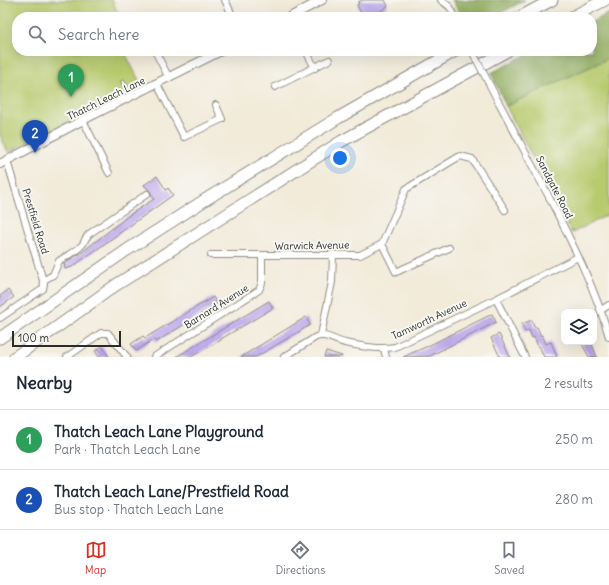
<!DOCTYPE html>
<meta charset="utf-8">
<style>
:root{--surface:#fff;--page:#f2f2f3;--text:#1f2937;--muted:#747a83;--line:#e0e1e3;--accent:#d93025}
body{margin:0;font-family:Delius,sans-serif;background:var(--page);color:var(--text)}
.controls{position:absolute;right:12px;bottom:12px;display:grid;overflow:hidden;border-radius:8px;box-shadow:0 4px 16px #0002}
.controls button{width:36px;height:36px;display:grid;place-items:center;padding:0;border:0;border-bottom:1px solid var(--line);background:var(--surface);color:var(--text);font:20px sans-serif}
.scale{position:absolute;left:12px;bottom:10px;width:109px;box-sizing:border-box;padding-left:4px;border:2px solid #2b2b2b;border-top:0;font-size:11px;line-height:14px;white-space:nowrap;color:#2b2b2b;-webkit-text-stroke:3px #f6f6f2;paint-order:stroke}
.you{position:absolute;left:340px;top:158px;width:14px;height:14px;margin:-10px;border:3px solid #fff;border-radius:50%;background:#1a73e8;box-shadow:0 0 0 6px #1a73e833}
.badge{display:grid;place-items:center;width:26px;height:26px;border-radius:50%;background:var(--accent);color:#fff;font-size:13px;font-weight:700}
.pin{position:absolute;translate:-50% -33px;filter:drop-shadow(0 1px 2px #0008)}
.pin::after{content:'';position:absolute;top:21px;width:14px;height:12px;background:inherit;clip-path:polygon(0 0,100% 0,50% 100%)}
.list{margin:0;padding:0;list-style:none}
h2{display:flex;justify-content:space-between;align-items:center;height:52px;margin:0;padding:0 16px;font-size:17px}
h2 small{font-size:13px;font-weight:400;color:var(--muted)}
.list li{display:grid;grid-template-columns:26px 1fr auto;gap:12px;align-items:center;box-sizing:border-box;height:60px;padding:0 16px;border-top:1px solid var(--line)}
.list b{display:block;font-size:15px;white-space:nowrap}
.list p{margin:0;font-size:13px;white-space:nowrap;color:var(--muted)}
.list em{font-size:13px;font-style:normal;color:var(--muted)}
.icon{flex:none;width:22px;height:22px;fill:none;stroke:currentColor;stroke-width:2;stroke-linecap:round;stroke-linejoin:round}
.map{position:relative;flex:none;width:609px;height:357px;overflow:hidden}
.search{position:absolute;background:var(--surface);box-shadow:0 4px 16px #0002;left:12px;right:12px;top:12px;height:44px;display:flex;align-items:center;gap:10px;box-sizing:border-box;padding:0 14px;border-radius:16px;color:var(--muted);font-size:15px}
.sheet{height:172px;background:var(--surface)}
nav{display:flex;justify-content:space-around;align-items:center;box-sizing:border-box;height:56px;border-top:1px solid var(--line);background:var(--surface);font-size:11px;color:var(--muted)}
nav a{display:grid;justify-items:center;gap:2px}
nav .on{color:var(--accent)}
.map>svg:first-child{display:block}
</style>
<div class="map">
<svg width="609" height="357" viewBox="0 0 609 357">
<rect width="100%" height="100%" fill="#f6f6f2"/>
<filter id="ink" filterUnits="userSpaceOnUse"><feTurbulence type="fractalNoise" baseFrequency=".025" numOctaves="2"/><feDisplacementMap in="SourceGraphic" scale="8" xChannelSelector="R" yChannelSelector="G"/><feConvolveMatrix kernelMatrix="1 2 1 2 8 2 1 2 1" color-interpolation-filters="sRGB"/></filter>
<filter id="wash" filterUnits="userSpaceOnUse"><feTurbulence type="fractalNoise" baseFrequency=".012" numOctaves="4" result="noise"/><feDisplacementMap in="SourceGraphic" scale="16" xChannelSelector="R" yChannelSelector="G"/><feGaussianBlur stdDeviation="0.9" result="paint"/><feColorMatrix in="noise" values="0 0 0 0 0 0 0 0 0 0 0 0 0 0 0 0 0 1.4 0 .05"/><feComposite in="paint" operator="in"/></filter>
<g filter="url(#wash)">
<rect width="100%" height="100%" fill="#f2ebda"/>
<g fill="#b8ca6e" stroke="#727a4c">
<polygon points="0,0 112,0 120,17 17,17 17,51 124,51 142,86 8,152 0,135"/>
<polygon points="609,58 609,214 572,233 506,106"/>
</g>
<g fill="#92ae61" stroke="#5e6c46">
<polygon points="452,0 525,0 493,17 462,17"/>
<polygon points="609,13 609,58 506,106 491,73 534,51 592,51 592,22"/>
</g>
<g id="blocks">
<g fill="#b7a2ea">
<polygon points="363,0 385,0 388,6 376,14 376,12 363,17 357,5 359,4 358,2"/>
<polygon points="157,176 166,190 168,188 173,195 72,267 65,269 64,263 81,253 128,216 154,199 150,191 144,185"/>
<polygon points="8,290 14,297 0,307 0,296"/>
<polygon points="213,297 217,304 156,342 154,339 136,351 131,344 143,336 145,338"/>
<polygon points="269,301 273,308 221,339 221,340 191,357 176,357"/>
<polygon points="492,314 496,322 430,356 403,357 428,346"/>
<polygon points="306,317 310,325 256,357 241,357"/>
<polygon points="532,320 534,327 537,327 541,336 542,335 546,344 551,342 557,357 544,357 539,346 538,346 534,337 532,338 529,330 525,332 522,324"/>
<polygon points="499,334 510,357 500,357 491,338"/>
<polygon points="586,342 591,342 597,357 589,357 582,344"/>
<polygon points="102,346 109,357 99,357 95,351"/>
<polygon points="326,351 342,356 342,357 324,357"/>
</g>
</g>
</g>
<g filter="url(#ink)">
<use href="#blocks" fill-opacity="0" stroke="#8e8b82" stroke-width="1"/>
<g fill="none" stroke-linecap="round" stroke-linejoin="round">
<g stroke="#8e8b82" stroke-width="5">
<polyline id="lane" points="123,82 131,96"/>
</g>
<g stroke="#8e8b82" stroke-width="8">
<g id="street">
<polyline points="225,0 233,17"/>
<polyline points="441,0 450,7 455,17"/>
<polyline points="155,51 169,78"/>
<polyline points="306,51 315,68"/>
<polyline points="157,84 184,137 222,119 216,105"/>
<polyline points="275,87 329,60"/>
<path d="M498 101C515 132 531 164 548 195 571 241 595 287 609 337"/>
<polyline points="83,120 109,173"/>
<polyline points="382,244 396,272 449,248"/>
<polyline points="211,255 360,255 382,244 406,189 460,156 472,159 505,210"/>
<polyline points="44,280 53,275 59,261 78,249 83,244 86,238 89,234 147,194"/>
<polyline points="496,299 525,357"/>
<polyline points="601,310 609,305"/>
<polyline points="0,318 43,289 44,284 7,161"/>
<polyline points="321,335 332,282 333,254"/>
<polyline points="384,349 386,357"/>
<polyline points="67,357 101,333 108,333 127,357"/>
<polyline points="154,357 259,290 262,283 262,256"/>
<path d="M284 357 316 337C326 333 335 341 345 343 361 346 378 350 395 347L496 299 578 257"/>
</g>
</g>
<g stroke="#8e8b82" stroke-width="10">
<g id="secondary">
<polyline points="290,17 322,0"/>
<polyline points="0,164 83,120 221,51"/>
</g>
</g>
<g stroke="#8e8b82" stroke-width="13">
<g id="highway">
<polyline points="520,17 552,0"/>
<polyline points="572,17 605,0"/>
<polyline points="0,338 127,250 208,198 338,118 455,51"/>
<polyline points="15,357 116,285 342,141 507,51"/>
</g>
</g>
<use href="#lane" stroke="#fff" stroke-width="3"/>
<use href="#street" stroke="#fff" stroke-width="6"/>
<use href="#secondary" stroke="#fff" stroke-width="8"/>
<use href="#highway" stroke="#fff" stroke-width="11"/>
<g stroke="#8e8b82" stroke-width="8" stroke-linecap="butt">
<polyline id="street-bridge" points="472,51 498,101"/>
</g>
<use href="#street-bridge" stroke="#fff" stroke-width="6"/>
</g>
</g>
<g text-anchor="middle" stroke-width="4" stroke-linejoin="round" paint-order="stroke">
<g font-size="10" fill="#2b2b2b" stroke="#f6f6f2">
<text transform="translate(106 98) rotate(-26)" y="4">Thatch Leach Lane</text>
<text transform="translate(555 187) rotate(63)" y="4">Sandgate Road</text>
<text transform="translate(36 221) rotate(73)" y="4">Prestfield Road</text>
<text transform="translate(312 245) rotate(-1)" y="4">Warwick Avenue</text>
<text transform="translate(216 306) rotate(-32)" y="4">Barnard Avenue</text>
<text transform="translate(429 319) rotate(-25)" y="4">Tamworth Avenue</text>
</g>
</g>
</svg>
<div class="controls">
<button><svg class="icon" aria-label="layers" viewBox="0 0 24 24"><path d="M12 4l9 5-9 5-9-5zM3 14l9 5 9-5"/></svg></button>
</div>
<div class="scale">100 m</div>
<div class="you"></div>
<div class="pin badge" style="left:71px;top:97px;background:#2e9e5b">1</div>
<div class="pin badge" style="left:35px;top:153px;background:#1a4fb4">2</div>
<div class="search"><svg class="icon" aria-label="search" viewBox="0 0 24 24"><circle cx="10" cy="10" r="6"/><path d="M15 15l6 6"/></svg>Search here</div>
</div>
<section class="sheet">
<h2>Nearby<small>2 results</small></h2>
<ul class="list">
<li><span class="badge" style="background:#2e9e5b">1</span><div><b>Thatch Leach Lane Playground</b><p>Park · Thatch Leach Lane</p></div><em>250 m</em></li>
<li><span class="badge" style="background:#1a4fb4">2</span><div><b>Thatch Leach Lane/Prestfield Road</b><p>Bus stop · Thatch Leach Lane</p></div><em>280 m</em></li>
</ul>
</section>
<nav>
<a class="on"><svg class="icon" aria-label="map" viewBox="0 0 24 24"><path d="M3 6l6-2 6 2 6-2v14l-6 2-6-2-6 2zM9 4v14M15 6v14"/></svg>Map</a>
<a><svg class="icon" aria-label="directions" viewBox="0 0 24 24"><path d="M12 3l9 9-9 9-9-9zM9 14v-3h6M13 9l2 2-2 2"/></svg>Directions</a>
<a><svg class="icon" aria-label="saved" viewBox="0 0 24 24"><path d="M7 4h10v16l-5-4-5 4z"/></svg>Saved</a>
</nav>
